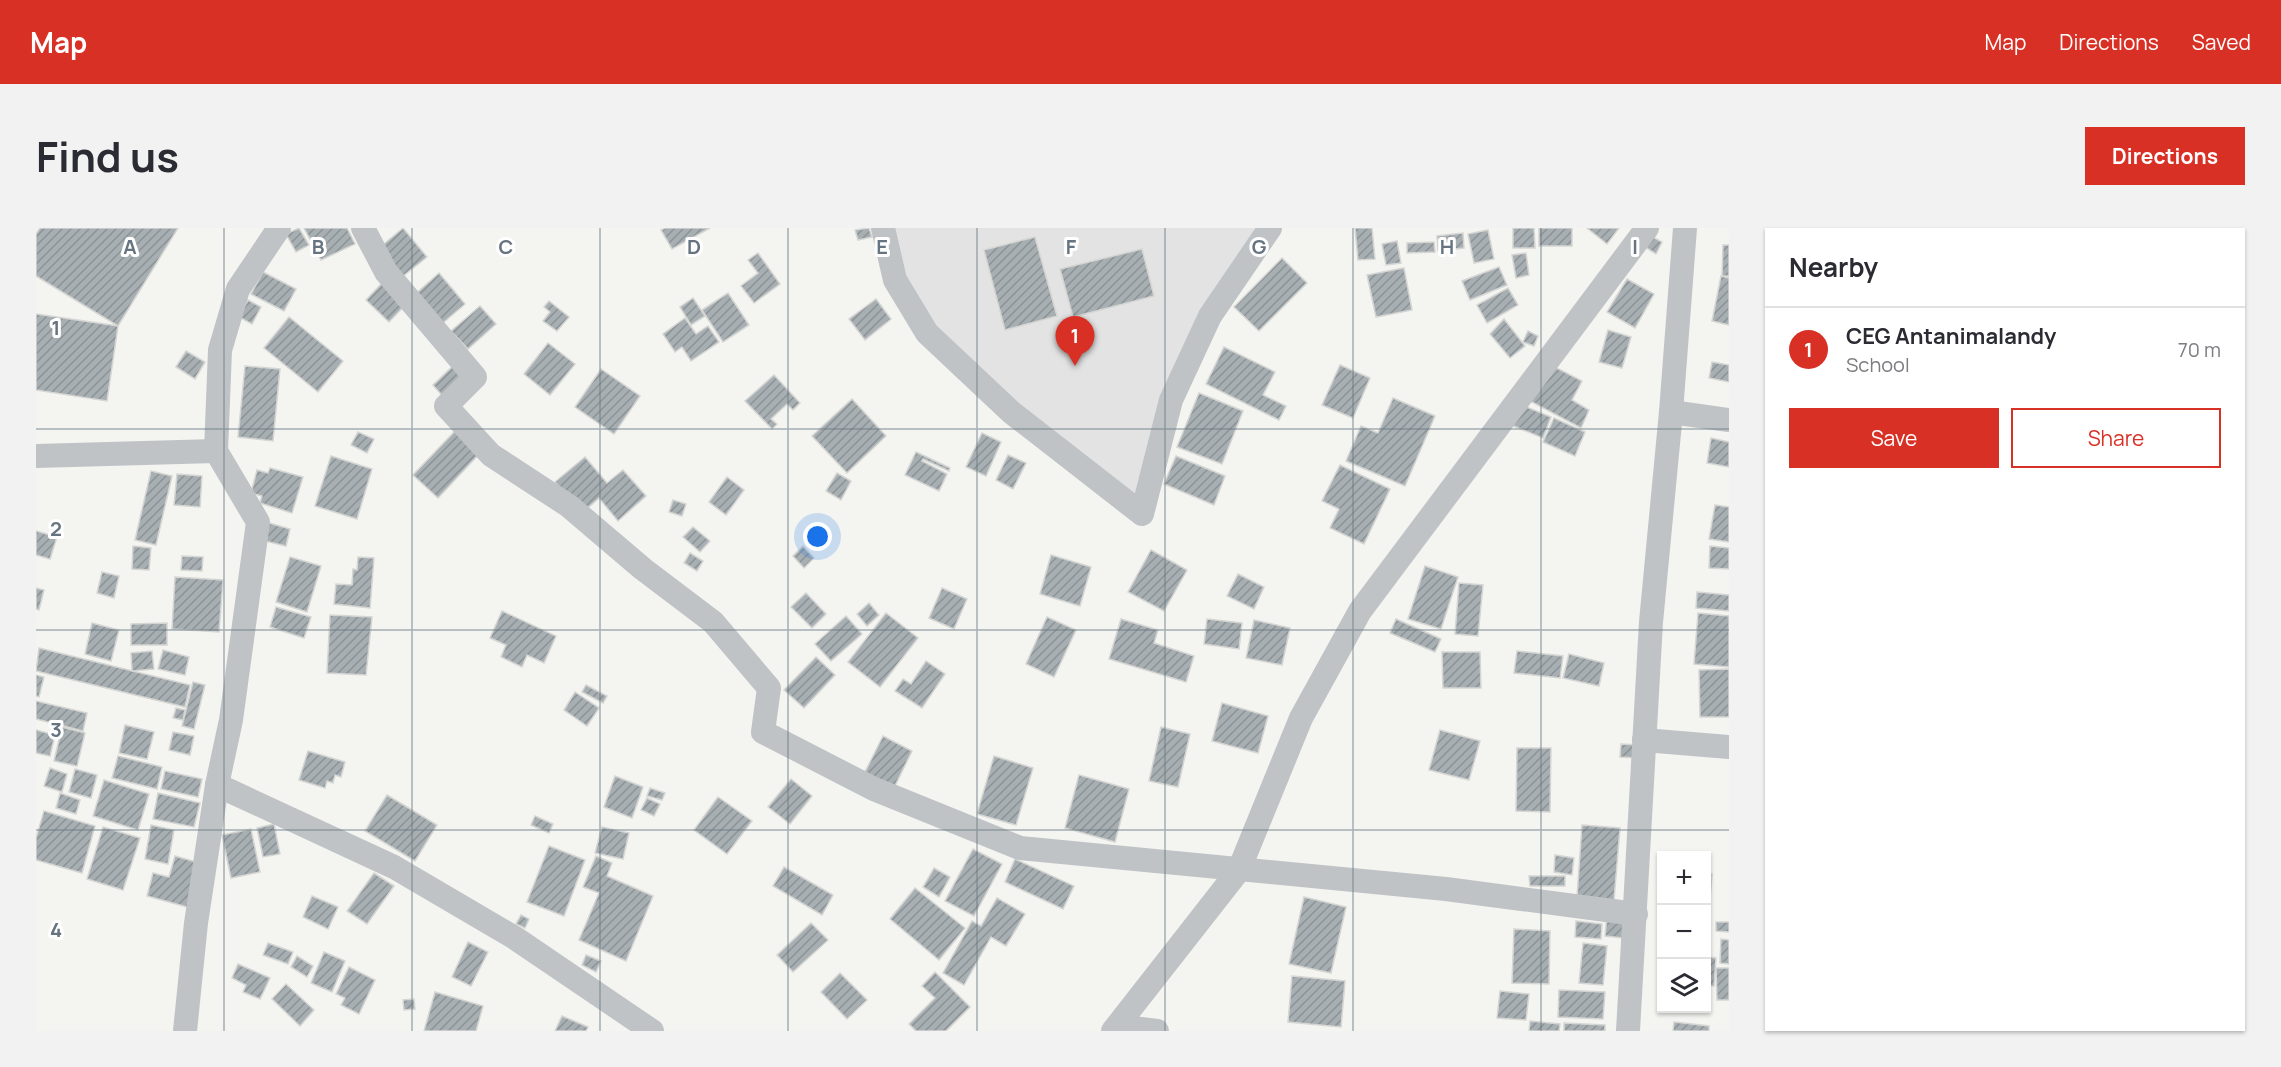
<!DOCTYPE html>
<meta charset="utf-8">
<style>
:root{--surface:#fff;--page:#f2f2f3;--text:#2b2b33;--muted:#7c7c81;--line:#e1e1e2;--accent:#d93025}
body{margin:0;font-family:Manrope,sans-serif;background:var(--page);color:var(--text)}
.controls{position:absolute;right:18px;bottom:18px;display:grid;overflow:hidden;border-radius:0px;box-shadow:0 2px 4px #0004}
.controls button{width:54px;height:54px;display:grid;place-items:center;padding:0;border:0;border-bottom:2px solid var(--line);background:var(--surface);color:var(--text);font:30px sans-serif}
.you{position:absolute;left:782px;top:309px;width:21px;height:21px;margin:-15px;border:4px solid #fff;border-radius:50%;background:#1a73e8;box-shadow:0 0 0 9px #1a73e833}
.badge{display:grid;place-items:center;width:39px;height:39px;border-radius:50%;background:var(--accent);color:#fff;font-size:20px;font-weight:700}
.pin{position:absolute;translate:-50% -50px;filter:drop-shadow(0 2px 3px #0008)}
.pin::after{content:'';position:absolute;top:32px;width:21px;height:18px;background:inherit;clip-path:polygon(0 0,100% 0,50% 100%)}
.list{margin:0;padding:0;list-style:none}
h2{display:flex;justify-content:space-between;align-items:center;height:78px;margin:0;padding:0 24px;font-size:26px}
h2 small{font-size:20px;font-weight:400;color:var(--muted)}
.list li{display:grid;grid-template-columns:39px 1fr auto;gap:18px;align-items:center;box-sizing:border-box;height:84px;padding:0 24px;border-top:2px solid var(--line)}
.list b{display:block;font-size:22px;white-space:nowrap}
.list p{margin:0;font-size:20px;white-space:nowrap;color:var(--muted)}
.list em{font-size:20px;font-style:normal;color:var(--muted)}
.actions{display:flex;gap:12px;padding:18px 24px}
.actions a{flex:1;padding:14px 0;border:2px solid var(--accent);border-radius:0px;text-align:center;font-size:21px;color:var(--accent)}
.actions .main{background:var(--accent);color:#fff}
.icon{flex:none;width:33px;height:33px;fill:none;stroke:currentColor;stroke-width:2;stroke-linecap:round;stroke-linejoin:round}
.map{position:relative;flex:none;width:1693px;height:803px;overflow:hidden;border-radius:0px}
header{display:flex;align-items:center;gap:36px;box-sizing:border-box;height:84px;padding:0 30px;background:var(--accent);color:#fff}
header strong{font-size:28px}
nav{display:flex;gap:33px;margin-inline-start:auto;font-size:21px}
.intro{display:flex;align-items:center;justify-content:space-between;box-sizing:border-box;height:144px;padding:0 36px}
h1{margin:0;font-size:42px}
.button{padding:15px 27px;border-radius:0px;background:var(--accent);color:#fff;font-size:21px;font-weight:700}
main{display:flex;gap:36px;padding:0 36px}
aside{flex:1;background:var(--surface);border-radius:0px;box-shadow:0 2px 4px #0004}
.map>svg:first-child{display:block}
</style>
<header>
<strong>Map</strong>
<nav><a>Map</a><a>Directions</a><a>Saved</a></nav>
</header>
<div class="intro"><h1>Find us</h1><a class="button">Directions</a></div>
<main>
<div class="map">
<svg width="1693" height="803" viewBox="0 0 1693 803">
<defs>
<pattern id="building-hatch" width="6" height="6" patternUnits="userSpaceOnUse" patternTransform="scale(1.5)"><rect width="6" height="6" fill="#a7afb3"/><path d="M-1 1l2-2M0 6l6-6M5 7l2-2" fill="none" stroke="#8c9397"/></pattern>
</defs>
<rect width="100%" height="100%" fill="#f4f4f1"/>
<polygon fill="#e2e3e2" points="847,0 1234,0 1174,88 1106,286 891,105"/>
<g fill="url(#building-hatch)" stroke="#d5d6d3" stroke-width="1.5">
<polygon points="4,0 142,0 82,98 0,48 0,6"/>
<polygon points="263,0 273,17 260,24 250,6"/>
<polygon points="268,0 311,0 319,16 285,32"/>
<polygon points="367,0 391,29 366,49 342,21"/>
<polygon points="629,0 674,0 636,21 625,2"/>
<polygon points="833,0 836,9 822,12 819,2"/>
<polygon points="1319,0 1336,0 1339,31 1322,32"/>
<polygon points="1477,0 1498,0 1499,20 1477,20"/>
<rect x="1503" y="0" width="33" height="18"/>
<polygon points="1551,0 1583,0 1571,16"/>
<polygon points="1452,2 1458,31 1438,35 1432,6"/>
<polygon points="1427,5 1428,20 1402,23 1401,8"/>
<polygon points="1615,8 1626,14 1620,26 1609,19"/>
<polygon points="999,9 1021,88 969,102 948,22"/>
<polygon points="1361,13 1365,35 1350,37 1346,16"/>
<polygon points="1398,14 1399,24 1371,25 1371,15"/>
<polygon points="1687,17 1693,17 1693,48 1686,48"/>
<polygon points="1106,21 1118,68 1037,89 1024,41"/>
<polygon points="722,25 744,56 718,75 705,58 722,45 712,32"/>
<polygon points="1490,25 1493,47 1480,50 1476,27"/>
<polygon points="1246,30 1271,55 1223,103 1198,79"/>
<polygon points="1463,39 1471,57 1434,72 1426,53"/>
<polygon points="1368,40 1376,82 1340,89 1331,47"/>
<polygon points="227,44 260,61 248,83 215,66"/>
<polygon points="403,45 429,76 401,100 375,70"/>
<polygon points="1685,48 1693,50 1693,97 1676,93"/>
<polygon points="1591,51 1618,66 1599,100 1571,84"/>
<polygon points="348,53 371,75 353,94 330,72"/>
<polygon points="1472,60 1482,77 1451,95 1441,77"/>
<polygon points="692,65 713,97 687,114 666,82"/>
<polygon points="657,70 669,88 655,97 644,79"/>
<polygon points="840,71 855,91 829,112 813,91"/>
<polygon points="212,72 225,79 216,96 203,89"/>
<polygon points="513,73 533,89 521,103 507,93 514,84 508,79"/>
<polygon points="444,78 460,96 432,121 415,103"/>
<polygon points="0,86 82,98 71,173 0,162"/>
<polygon points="253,89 307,133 282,164 228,120"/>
<polygon points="649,90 660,106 672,98 683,114 655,133 646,119 639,124 627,106"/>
<polygon points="1468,91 1489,118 1474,130 1454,106"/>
<polygon points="1572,102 1595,109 1586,140 1563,134"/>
<polygon points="1492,103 1502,108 1498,118 1487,114"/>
<polygon points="512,115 539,136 514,167 488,146"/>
<polygon points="1188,119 1239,144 1227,167 1250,178 1243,192 1170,156"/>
<polygon points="150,123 169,134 159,151 140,139"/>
<polygon points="1676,134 1693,137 1693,154 1673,150"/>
<polygon points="419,136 433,151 410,172 397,157"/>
<polygon points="1513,136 1546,153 1536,172 1553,182 1545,200 1494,173"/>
<polygon points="1304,137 1334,150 1317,190 1286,177"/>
<polygon points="209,138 244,141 237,213 202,209"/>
<polygon points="565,141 604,168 578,206 539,179"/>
<polygon points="738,147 764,175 757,182 751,176 735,191 741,196 736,201 709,173"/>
<polygon points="1163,165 1207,183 1186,236 1141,219"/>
<polygon points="1357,170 1399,188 1369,258 1310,233 1325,198 1342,205"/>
<polygon points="816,171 850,208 811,245 776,208"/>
<polygon points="1483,176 1515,189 1507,210 1475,197"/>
<polygon points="1518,190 1549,204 1539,228 1507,214"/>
<polygon points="420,202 444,225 402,270 377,247"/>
<polygon points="322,204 338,211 331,225 315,217"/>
<polygon points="946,205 965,214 950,248 930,239"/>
<polygon points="1675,210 1693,214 1693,239 1671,235"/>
<polygon points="880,224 914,240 913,243 887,231 886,233 911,246 903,263 869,247"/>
<polygon points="972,227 990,235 977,261 960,252"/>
<polygon points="295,228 336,241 321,291 279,278"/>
<polygon points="1140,228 1189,248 1178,277 1128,256"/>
<polygon points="549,229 571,255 587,242 610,268 582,293 563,270 546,285 519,254"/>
<polygon points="1304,237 1354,261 1328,316 1294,300 1303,281 1286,273"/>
<polygon points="234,240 267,249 256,285 224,275 226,268 215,265 221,242 232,245"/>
<polygon points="115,243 136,248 120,317 99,312"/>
<polygon points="801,245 815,253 805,272 790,263"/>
<polygon points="141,246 166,248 164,279 138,277"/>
<polygon points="691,249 708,262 690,287 673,274"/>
<polygon points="637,272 650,276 646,288 633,284"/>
<polygon points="1679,277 1693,279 1693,314 1673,311"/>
<polygon points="233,295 254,301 250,318 229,313"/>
<polygon points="657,299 674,313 664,324 647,309"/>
<polygon points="0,303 21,309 14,331 0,327"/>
<polygon points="97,318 115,320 113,342 96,341"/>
<polygon points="767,318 778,330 768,340 757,328"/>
<polygon points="1674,318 1693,320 1693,341 1673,340"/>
<polygon points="1115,322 1151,342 1128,383 1092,364"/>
<polygon points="654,325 667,333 661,343 648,335"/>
<polygon points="1015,327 1055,339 1044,378 1004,366"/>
<polygon points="146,328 167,329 166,343 145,342"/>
<polygon points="254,329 285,338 271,384 240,374"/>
<polygon points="322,329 338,330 334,380 298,376 300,356 316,357 317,341 321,342"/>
<polygon points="1389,338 1422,349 1405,401 1372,391"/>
<polygon points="66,344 83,348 78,370 61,365"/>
<polygon points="1202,346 1228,359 1218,381 1191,368"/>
<polygon points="139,349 187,352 183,404 136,401"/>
<polygon points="1423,355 1447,357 1442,408 1419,406"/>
<polygon points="0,360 8,362 3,382 0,381"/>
<polygon points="906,360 931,371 918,401 893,390"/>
<polygon points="1661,364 1693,367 1693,383 1660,380"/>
<polygon points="770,365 790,386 776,400 755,379"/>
<polygon points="833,375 843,387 831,398 821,386"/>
<polygon points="240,379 275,389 268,410 234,399"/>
<polygon points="466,383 520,408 508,435 491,427 486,439 465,429 470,417 454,410"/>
<polygon points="850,385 882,410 844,459 812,434"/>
<polygon points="1662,385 1693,388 1693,439 1658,436"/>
<polygon points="294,387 336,389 330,447 291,445"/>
<polygon points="810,388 826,406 795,433 779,416"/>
<polygon points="1011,389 1040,402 1018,449 990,436"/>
<polygon points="1085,391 1122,402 1118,415 1158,428 1150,454 1073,431"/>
<polygon points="1171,391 1206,395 1203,421 1168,416"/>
<polygon points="1360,391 1405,411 1399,424 1354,405"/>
<polygon points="1218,392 1254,400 1246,437 1210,430"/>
<polygon points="56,395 83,402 75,433 49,426"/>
<polygon points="131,395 131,417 95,417 95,396"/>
<polygon points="3,420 154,457 149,479 0,443"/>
<polygon points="127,422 153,429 149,447 122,441"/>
<polygon points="116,423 118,441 96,443 95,425"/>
<polygon points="1481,423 1527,428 1524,450 1478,445"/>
<polygon points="1406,424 1444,424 1445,460 1407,460"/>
<polygon points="1533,426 1568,435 1563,458 1527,450"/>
<polygon points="780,429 799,447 768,480 748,462"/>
<polygon points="890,433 909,446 886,480 859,463 867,451 875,456"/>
<polygon points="1693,441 1693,489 1664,489 1663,442"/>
<polygon points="0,447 8,449 3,469 0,468"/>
<polygon points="157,454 169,457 158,501 146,498"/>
<polygon points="550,457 571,468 567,475 546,464"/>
<polygon points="539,464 563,480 551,498 528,482"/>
<polygon points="0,473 51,485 47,503 0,491"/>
<polygon points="1186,475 1232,488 1222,525 1176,513"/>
<polygon points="140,480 149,482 147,492 137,490"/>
<polygon points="89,497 118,504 111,531 83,525"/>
<polygon points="26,499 49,505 41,538 18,533"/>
<polygon points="1125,499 1154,506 1142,559 1113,553"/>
<polygon points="0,502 19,507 14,528 0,525"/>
<polygon points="1404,502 1444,513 1433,552 1393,542"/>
<polygon points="137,504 158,508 154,527 133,522"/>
<polygon points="847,508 876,523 856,564 826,550"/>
<polygon points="1585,516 1605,517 1604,530 1584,529"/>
<polygon points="1481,520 1515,520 1514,584 1480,583"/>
<polygon points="272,523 309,534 305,549 299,547 297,555 291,553 289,560 263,552"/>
<polygon points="82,528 126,539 121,561 76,550"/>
<polygon points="958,528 997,540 980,597 941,586"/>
<polygon points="14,540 31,546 26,564 8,558"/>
<polygon points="39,541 61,547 55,570 33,564"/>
<polygon points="129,543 166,551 162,569 125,561"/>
<polygon points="1043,547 1093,561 1079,614 1029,600"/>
<polygon points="579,548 607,559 596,590 568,579"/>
<polygon points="755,551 776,568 754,596 732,579"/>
<polygon points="68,552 113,566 102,602 57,588"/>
<polygon points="614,560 629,565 626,572 611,568"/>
<polygon points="24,565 44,572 40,586 20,580"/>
<polygon points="122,565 164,575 158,599 117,591"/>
<polygon points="351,567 401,597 379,633 329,603"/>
<polygon points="682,569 716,593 691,626 658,602"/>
<polygon points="611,570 624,576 618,588 605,582"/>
<polygon points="8,583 59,598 46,645 0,632 0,610"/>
<polygon points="499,588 517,596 513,605 495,597"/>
<polygon points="238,596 244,626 227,629 221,600"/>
<polygon points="115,597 138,602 132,636 109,631"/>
<polygon points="1546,597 1584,600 1578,672 1541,669"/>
<polygon points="67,599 104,610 87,662 51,651"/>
<polygon points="566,599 593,605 587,631 559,625"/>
<polygon points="215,601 224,644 195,650 186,607"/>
<polygon points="513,618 549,632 528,688 491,674"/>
<polygon points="937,621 966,636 938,688 909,673"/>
<polygon points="1519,627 1538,630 1536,647 1518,644"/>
<polygon points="139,628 167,636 155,680 111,668 117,645 133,649"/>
<polygon points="560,628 576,635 571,648 617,668 590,733 543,712 563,665 547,659"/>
<polygon points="979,631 1038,658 1027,681 969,654"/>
<polygon points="748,639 797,667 786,687 737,658"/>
<polygon points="898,640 914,649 903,669 887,659"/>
<polygon points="338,645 358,658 331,696 311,683"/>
<polygon points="1670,646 1676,646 1674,671 1670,670"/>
<polygon points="1493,648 1529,648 1529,658 1494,658"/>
<polygon points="879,660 929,700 903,732 854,691"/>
<polygon points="276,668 302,679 292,701 267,689"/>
<polygon points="1268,669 1310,679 1295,745 1253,736"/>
<polygon points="961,670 989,686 970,718 955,709 928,757 907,745 936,693 945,698"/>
<polygon points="485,687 493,691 489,700 480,696"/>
<polygon points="1571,687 1589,689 1587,710 1569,708"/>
<polygon points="1540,693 1566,696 1565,711 1539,709"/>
<polygon points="1680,694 1693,694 1693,704 1680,703"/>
<polygon points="775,695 792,712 757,744 741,727"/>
<polygon points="1478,701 1514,703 1513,756 1476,755"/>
<polygon points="1685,711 1693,712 1693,736 1684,735"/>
<polygon points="432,714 452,724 435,758 416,749"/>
<polygon points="232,715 257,724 252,736 227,727"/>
<polygon points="1547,715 1571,718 1567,757 1543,755"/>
<polygon points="288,724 309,733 296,764 275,755"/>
<polygon points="550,727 565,733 560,744 546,737"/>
<polygon points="261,728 277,738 271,749 255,739"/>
<polygon points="1670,729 1680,730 1678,758 1670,758"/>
<polygon points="202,736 234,750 224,771 207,764 210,757 196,750"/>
<polygon points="313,739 339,752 323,786 305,777 309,770 300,766"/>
<polygon points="1680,740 1693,740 1693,772 1681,772"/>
<polygon points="899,744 934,779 910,803 880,803 873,796 899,770 886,758"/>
<polygon points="804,745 831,772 811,791 785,764"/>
<polygon points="1256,748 1309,753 1305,799 1252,794"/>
<polygon points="250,756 278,782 264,798 236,771"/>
<polygon points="1523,762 1569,764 1567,791 1522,789"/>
<polygon points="1464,763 1493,766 1490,792 1461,790"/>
<polygon points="399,764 447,778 440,803 388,803"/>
<polygon points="378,771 379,781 368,782 367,772"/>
<polygon points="526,788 552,799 550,803 519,803"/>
<polygon points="1494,793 1524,796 1523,803 1493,803"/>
<polygon points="1638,794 1673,798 1673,803 1637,803"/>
<polygon points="1528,795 1569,797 1569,803 1528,803"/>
</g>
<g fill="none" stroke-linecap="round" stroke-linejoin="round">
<g stroke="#bfc3c6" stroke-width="24">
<polyline points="327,0 350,44 439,149 410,178 455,227 533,278 607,341 677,394 733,460 727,504 838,561 984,620 1410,661 1600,686"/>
<polyline points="847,0 859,52 891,105 975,184 1106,286 1135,172 1174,88 1234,0"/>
<polyline points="1635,184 1693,192"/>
<polyline points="0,228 180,223"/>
<polyline points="1608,512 1693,519"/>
<polyline points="181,557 358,639 479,710 616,803"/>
<polyline points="1082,798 1121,803"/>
<polyline points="149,803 160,695 181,557 195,492 222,294 180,223 184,122 202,61 243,0"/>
<polyline points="1077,803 1203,642 1265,490 1324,383 1611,0"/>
<polyline points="1592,803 1615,394 1635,184 1649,0"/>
</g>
</g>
<path fill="none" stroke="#657480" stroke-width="1.5" stroke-opacity="0.55" d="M188 0V803M376 0V803M564 0V803M752 0V803M941 0V803M1129 0V803M1317 0V803M1505 0V803M0 201H1693M0 402H1693M0 602H1693"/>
<g font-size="20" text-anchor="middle" font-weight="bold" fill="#657480" stroke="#fff" stroke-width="6" stroke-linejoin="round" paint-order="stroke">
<text x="94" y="26">A</text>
<text x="282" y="26">B</text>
<text x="470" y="26">C</text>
<text x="658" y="26">D</text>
<text x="846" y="26">E</text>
<text x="1035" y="26">F</text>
<text x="1223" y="26">G</text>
<text x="1411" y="26">H</text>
<text x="1599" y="26">I</text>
<text x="20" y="107">1</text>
<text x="20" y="308">2</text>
<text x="20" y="509">3</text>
<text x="20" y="709">4</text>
</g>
</svg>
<div class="controls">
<button>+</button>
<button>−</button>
<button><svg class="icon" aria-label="layers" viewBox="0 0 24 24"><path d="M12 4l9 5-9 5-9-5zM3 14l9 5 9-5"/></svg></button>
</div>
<div class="you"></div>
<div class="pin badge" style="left:1039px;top:138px">1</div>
</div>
<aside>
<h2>Nearby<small></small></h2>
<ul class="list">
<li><span class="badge">1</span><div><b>CEG Antanimalandy</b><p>School</p></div><em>70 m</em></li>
</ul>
<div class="actions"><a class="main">Save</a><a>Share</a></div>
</aside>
</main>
